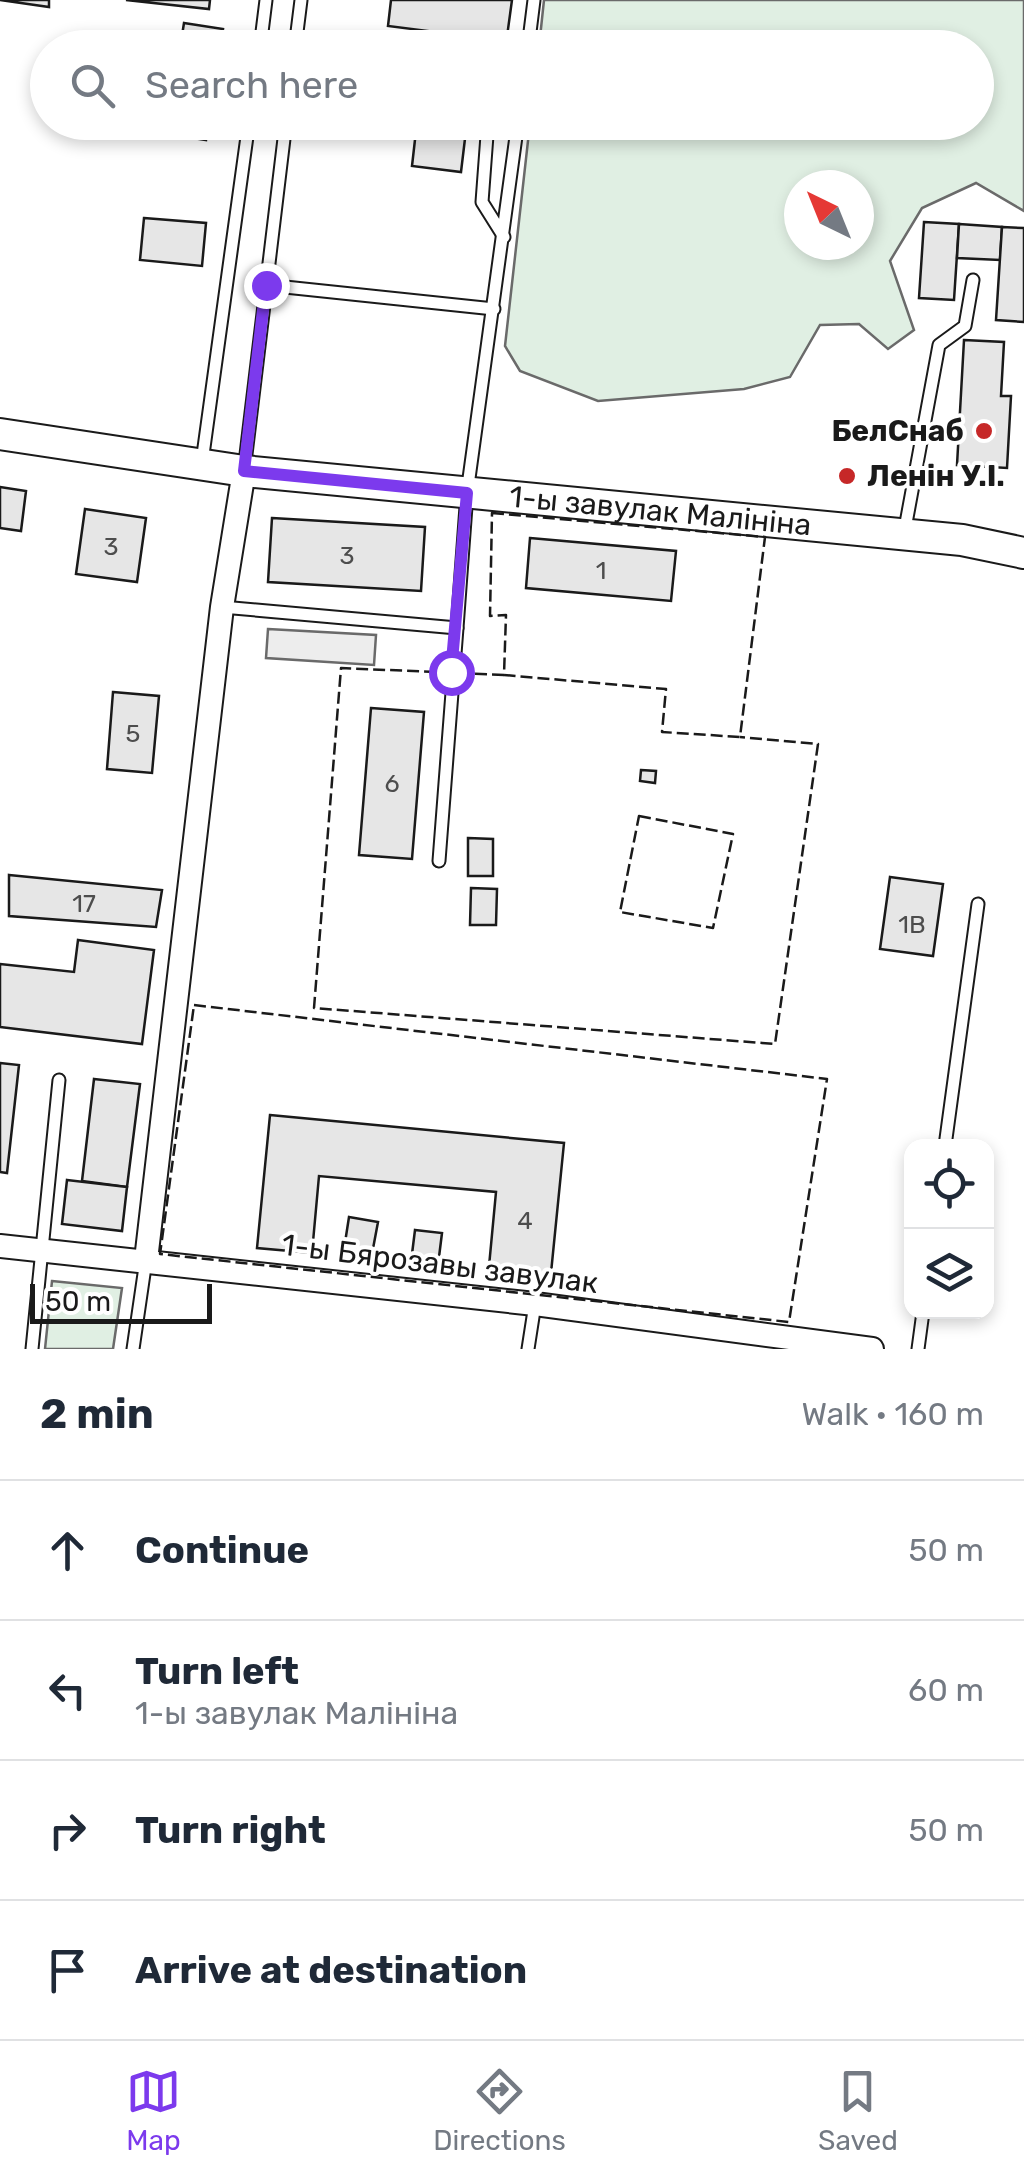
<!DOCTYPE html>
<meta charset="utf-8">
<style>
:root{--surface:#fff;--page:#f6f6f7;--text:#1f2937;--muted:#747a83;--line:#e0e1e3;--accent:#7c3aed}
body{margin:0;font-family:Rubik,sans-serif;background:var(--page);color:var(--text)}
.controls{position:absolute;right:30px;bottom:30px;display:grid;overflow:hidden;border-radius:20px;box-shadow:0 5px 15px #0003}
.controls button{width:90px;height:90px;display:grid;place-items:center;padding:0;border:0;border-bottom:2px solid var(--line);background:var(--surface);color:var(--text);font:50px sans-serif}
.compass{position:absolute;left:784px;top:170px;width:90px;height:90px;border-radius:50%;background:var(--surface);box-shadow:0 5px 15px #0003;rotate:317deg}
.scale{position:absolute;left:30px;bottom:25px;width:182px;box-sizing:border-box;padding-left:10px;border:5px solid #1a1a1a;border-top:0;font-size:28px;line-height:35px;white-space:nowrap;color:#1a1a1a;-webkit-text-stroke:8px #fff;paint-order:stroke}
.stop{position:absolute;width:30px;height:30px;margin:-22px;border:8px solid #7c3aed;border-radius:50%;background:#fff}
.stop.end{background:#7c3aed;border-color:#fff;box-shadow:0 2px 10px #0008}
.list{margin:0;padding:0;list-style:none}
h2{display:flex;justify-content:space-between;align-items:center;height:130px;margin:0;padding:0 40px;font-size:42px}
h2 small{font-size:32px;font-weight:400;color:var(--muted)}
.list li{display:grid;grid-template-columns:65px 1fr auto;gap:30px;align-items:center;box-sizing:border-box;height:140px;padding:0 40px;border-top:2px solid var(--line)}
.list b{display:block;font-size:38px;white-space:nowrap}
.list p{margin:0;font-size:32px;white-space:nowrap;color:var(--muted)}
.list em{font-size:32px;font-style:normal;color:var(--muted)}
.icon{flex:none;width:55px;height:55px;fill:none;stroke:currentColor;stroke-width:2;stroke-linecap:round;stroke-linejoin:round}
.map{position:relative;flex:none;width:1024px;height:1349px;overflow:hidden}
.search{position:absolute;background:var(--surface);box-shadow:0 5px 15px #0003;left:30px;right:30px;top:30px;height:110px;display:flex;align-items:center;gap:25px;box-sizing:border-box;padding:0 35px;border-radius:55px;color:var(--muted);font-size:38px}
.sheet{height:690px;background:var(--surface)}
nav{display:flex;justify-content:space-around;align-items:center;box-sizing:border-box;height:140px;border-top:2px solid var(--line);background:var(--surface);font-size:28px;color:var(--muted)}
nav a{display:grid;justify-items:center;gap:5px}
nav .on{color:var(--accent)}
.map>svg:first-child{display:block}
</style>
<div class="map">
<svg width="1024" height="1349" viewBox="0 0 1024 1349">
<rect width="100%" height="100%" fill="#fff"/>
<g fill="#e0efe3" stroke="#6a6a6a" stroke-width="2.5" fill-rule="evenodd">
<path d="M544 0H1024V211L976 183 922 208 890 261 914 330 888 349 859 324 820 325 790 377 744 389 598 401 520 371 505 346 530 123 976 122V48L539 47ZM799 185H859V245H799Z"/>
<polygon points="52,1281 122,1288 113,1349 45,1349"/>
</g>
<polygon fill="#ededed" stroke="#6a6a6a" stroke-width="2.5" points="268,629 376,635 374,665 266,658"/>
<g fill="#e6e6e6" stroke="#1a1a1a" stroke-width="2.5">
<polygon points="0,0 49,0 49,7"/>
<polygon points="126,0 210,0 209,9"/>
<polygon points="391,0 512,0 506,44 477,41 476,48 426,48 428,31 388,26"/>
<polygon points="184,23 223,29 220,48 180,48"/>
<polygon points="169,122 208,122 206,140 167,134"/>
<polygon points="417,122 467,122 461,172 412,166"/>
<polygon points="144,218 206,223 202,266 140,260"/>
<polygon points="924,222 959,224 954,300 919,298"/>
<polygon points="959,224 1002,227 1000,260 957,258"/>
<polygon points="1002,227 1024,228 1024,322 996,320"/>
<polygon points="964,340 1004,342 1001,396 1011,396 1007,468 957,465"/>
<polygon points="0,487 26,491 21,531 0,528"/>
<polygon points="85,509 146,518 137,582 76,574"/>
<polygon points="272,518 425,527 421,591 268,582"/>
<polygon points="530,538 676,551 671,601 526,588"/>
<polygon points="113,692 159,696 152,773 107,769"/>
<polygon points="371,708 424,712 412,859 359,855"/>
<polygon points="641,770 656,771 655,783 640,781"/>
<polygon points="468,838 493,839 493,876 468,876"/>
<polygon points="9,875 162,890 156,927 9,916"/>
<polygon points="890,877 943,884 933,956 880,949"/>
<polygon points="471,888 497,889 496,925 470,925"/>
<polygon points="78,940 154,950 142,1044 0,1027 0,964 74,972"/>
<polygon points="0,1063 19,1065 7,1173 0,1172"/>
<polygon points="94,1079 140,1084 127,1187 82,1181"/>
<polygon points="270,1115 564,1143 550,1283 488,1277 496,1192 319,1176 312,1253 257,1248"/>
<polygon points="67,1180 127,1187 122,1231 62,1224"/>
<polygon points="349,1217 378,1222 372,1254 344,1249"/>
<polygon points="415,1230 442,1233 438,1265 411,1262"/>
</g>
<g fill="none" stroke-linecap="round" stroke-linejoin="round">
<g stroke="#1a1a1a" stroke-width="15">
<g id="lane">
<polyline points="260,48 266,0"/>
<polyline points="295,48 301,0"/>
<polyline points="528,48 534,0"/>
<polyline points="488,122 482,202 504,237"/>
<polyline points="266,285 494,309"/>
<polyline points="202,462 249,122"/>
<polyline points="244,471 286,122"/>
<polyline points="904,534 939,345 965,326 973,280"/>
<polyline points="222,607 457,628 467,493 518,122"/>
<polyline points="439,861 457,628"/>
<polyline points="945,1146 978,904"/>
<polyline points="32,1349 59,1080"/>
<polyline points="133,1349 146,1260"/>
<polyline points="528,1349 535,1304"/>
<polyline points="918,1349 923,1312"/>
</g>
</g>
<g stroke="#1a1a1a" stroke-width="26">
<g id="street">
<polyline points="0,1246 535,1304 872,1349"/>
<polyline points="146,1260 222,607 244,471"/>
</g>
</g>
<g stroke="#1a1a1a" stroke-width="34">
<g id="secondary">
<path id="s1" d="M0 434 244 471 962 540 1024 553"/>
</g>
</g>
<use href="#lane" stroke="#fff" stroke-width="11"/>
<use href="#street" stroke="#fff" stroke-width="22"/>
<use href="#secondary" stroke="#fff" stroke-width="30"/>
<g stroke="#1a1a1a" stroke-width="2.5" stroke-dasharray="12 5" stroke-linecap="butt">
<polygon points="492,513 765,537 740,737 662,732 666,689 504,675 506,615 490,616"/>
<polyline points="504,675 341,668 314,1008 775,1044 818,744 740,737"/>
<polygon points="639,816 733,834 713,928 620,912"/>
<polygon points="194,1005 827,1079 789,1322 160,1254"/>
</g>
</g>
<g fill="none" stroke-linecap="round" stroke-linejoin="round">
<polyline stroke="#7c3aed" stroke-width="12" points="266,285 244,471 467,493 451,672"/>
</g>
<g fill="#c62828" stroke="#fff" stroke-width="4">
<circle cx="984" cy="431" r="10"/>
<circle cx="847" cy="476" r="10"/>
</g>
<g text-anchor="middle" stroke-width="8" stroke-linejoin="round" paint-order="stroke">
<g font-size="25" fill="#4d4d4d">
<text x="111" y="555">3</text>
<text x="347" y="564">3</text>
<text x="601" y="579">1</text>
<text x="133" y="742">5</text>
<text x="392" y="792">6</text>
<text x="84" y="912">17</text>
<text x="912" y="933">1В</text>
<text x="525" y="1229">4</text>
</g>
<g font-size="30" font-weight="bold" fill="#1a1a1a" stroke="#fff" text-anchor="end">
<text x="964" y="441">БелСнаб</text>
<text x="867" y="486" text-anchor="start">Ленін У.І.</text>
</g>
<g font-size="30" fill="#1a1a1a" stroke="#fff">
<text dy="10" stroke="none"><textPath href="#s1" startOffset="665">1-ы завулак Малініна</textPath></text>
<text transform="translate(440 1264) rotate(7)" y="10">1-ы Бярозавы завулак</text>
</g>
</g>
</svg>
<div class="controls">
<button><svg class="icon" aria-label="locate" viewBox="0 0 24 24"><circle cx="12" cy="12" r="6"/><path d="M12 2v4M12 18v4M2 12h4M18 12h4"/></svg></button>
<button><svg class="icon" aria-label="layers" viewBox="0 0 24 24"><path d="M12 4l9 5-9 5-9-5zM3 14l9 5 9-5"/></svg></button>
</div>
<svg class="compass" viewBox="-18 -18 36 36"><path d="M0-13l5 13h-10z" fill="#e53935"/><path d="M0 13l5-13h-10z" fill="#747a83"/></svg>
<div class="scale">50 m</div>
<div class="stop" style="left:451px;top:672px"></div>
<div class="stop end" style="left:266px;top:285px"></div>
<div class="search"><svg class="icon" aria-label="search" viewBox="0 0 24 24"><circle cx="10" cy="10" r="6"/><path d="M15 15l6 6"/></svg>Search here</div>
</div>
<section class="sheet">
<h2>2 min<small>Walk · 160 m</small></h2>
<ul class="list">
<li><svg class="icon" aria-label="ahead" viewBox="0 0 24 24"><path d="M12 20V5M6 11l6-6 6 6"/></svg><div><b>Continue</b></div><em>50 m</em></li>
<li><svg class="icon" aria-label="left" viewBox="0 0 24 24"><path d="M17 20v-9H6M10 6l-5 5 5 5"/></svg><div><b>Turn left</b><p>1-ы завулак Малініна</p></div><em>60 m</em></li>
<li><svg class="icon" aria-label="right" viewBox="0 0 24 24"><path d="M7 20v-9h11M14 6l5 5-5 5"/></svg><div><b>Turn right</b></div><em>50 m</em></li>
<li><svg class="icon" aria-label="arrive" viewBox="0 0 24 24"><path d="M6 21V4h12l-3 4 3 4H6"/></svg><div><b>Arrive at destination</b></div></li>
</ul>
</section>
<nav>
<a class="on"><svg class="icon" aria-label="map" viewBox="0 0 24 24"><path d="M3 6l6-2 6 2 6-2v14l-6 2-6-2-6 2zM9 4v14M15 6v14"/></svg>Map</a>
<a><svg class="icon" aria-label="directions" viewBox="0 0 24 24"><path d="M12 3l9 9-9 9-9-9zM9 14v-3h6M13 9l2 2-2 2"/></svg>Directions</a>
<a><svg class="icon" aria-label="saved" viewBox="0 0 24 24"><path d="M7 4h10v16l-5-4-5 4z"/></svg>Saved</a>
</nav>
